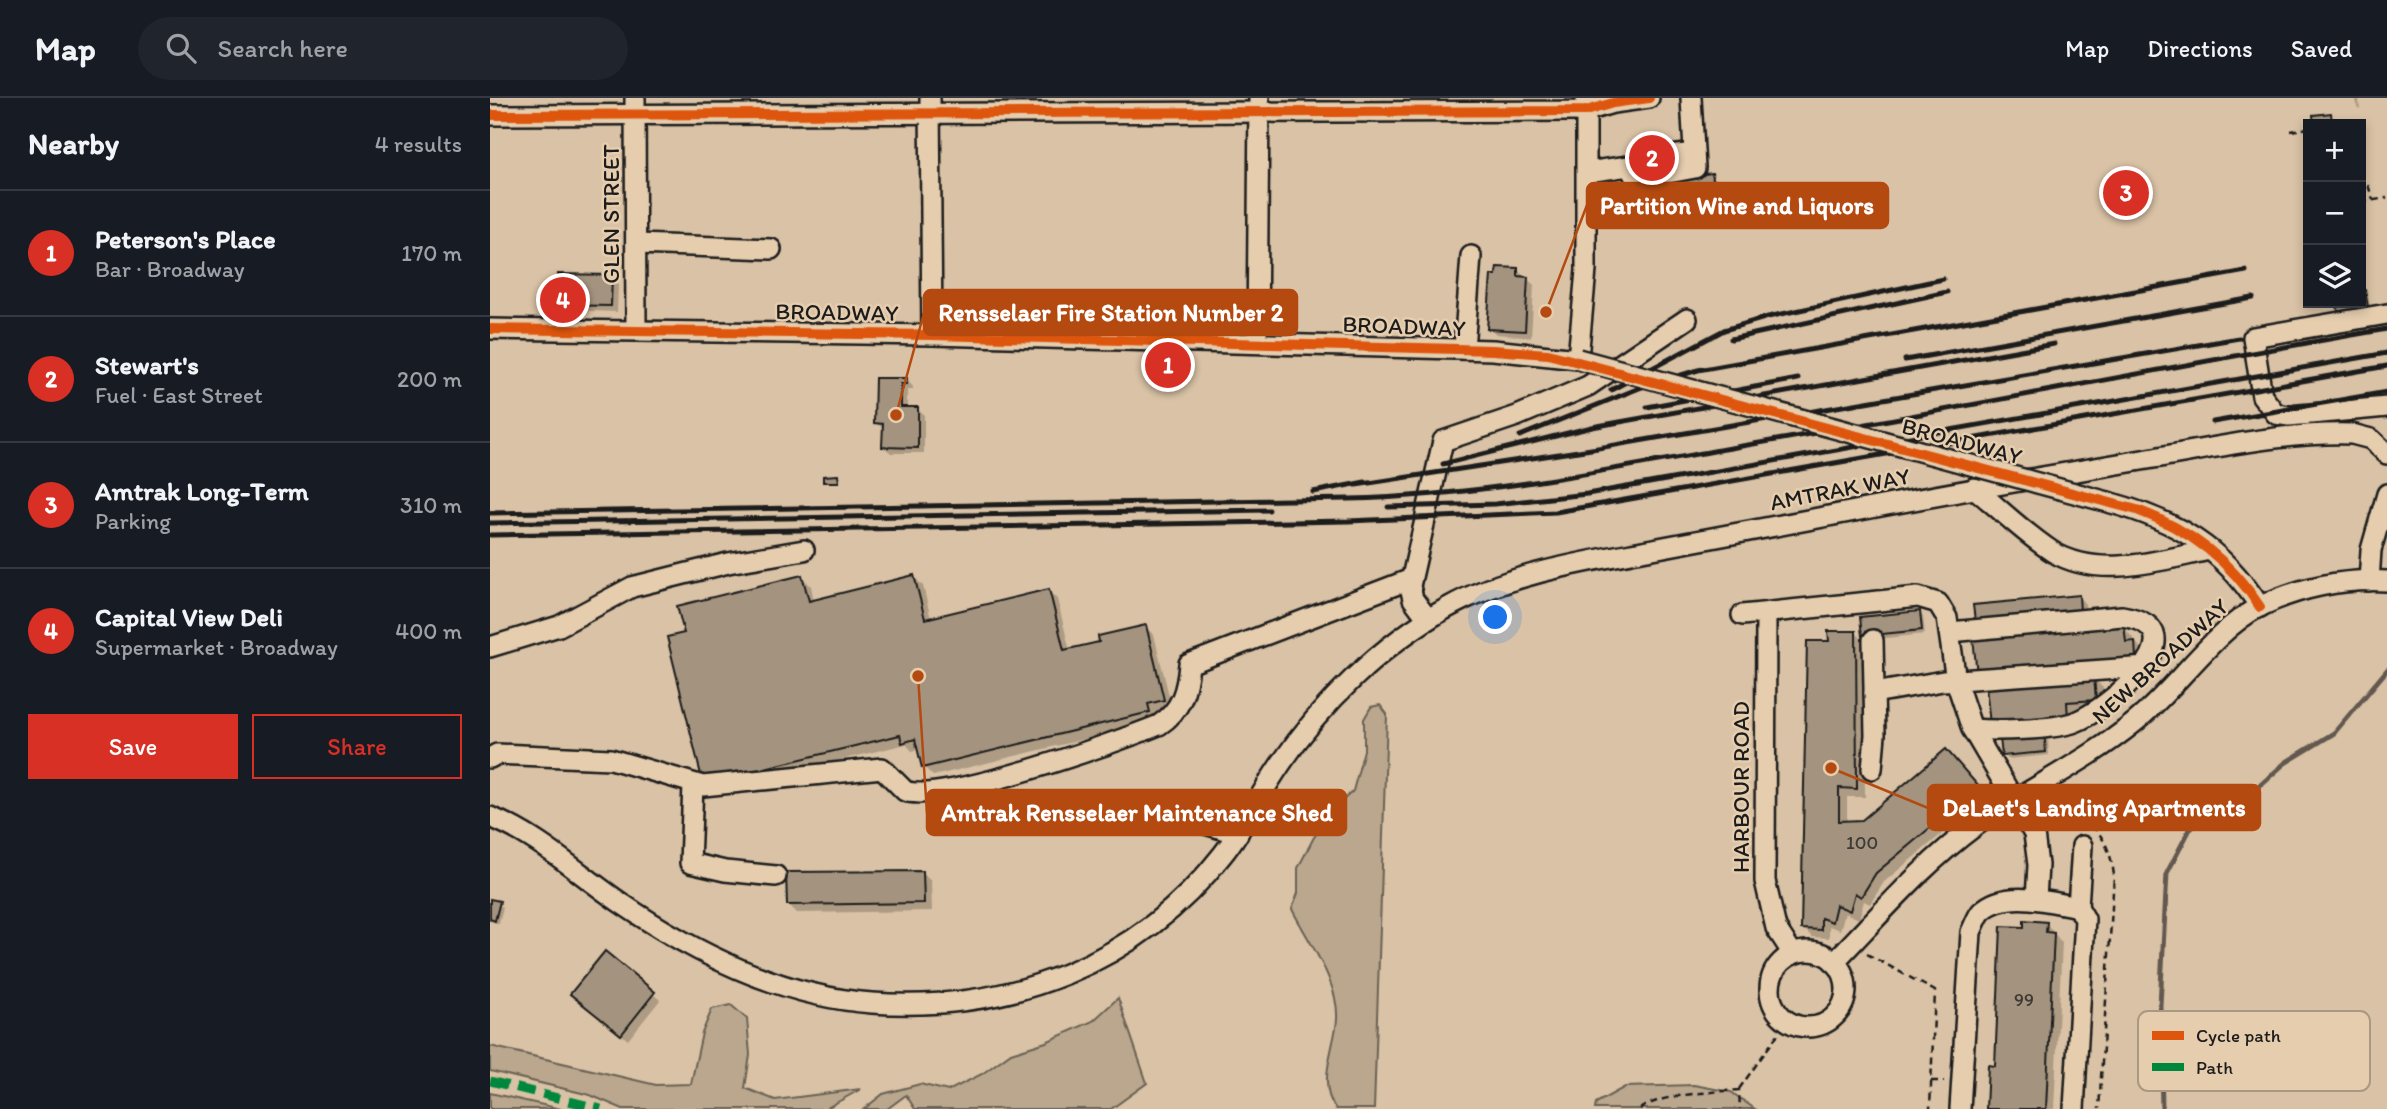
<!DOCTYPE html>
<meta charset="utf-8">
<style>
:root{--surface:#171b24;--page:#20242c;--text:#f1f3f6;--muted:#9ea1a6;--line:#363941;--accent:#d93025}
body{margin:0;font-family:Itim,sans-serif;background:var(--page);color:var(--text)}
.controls{position:absolute;right:21px;top:21px;display:grid;overflow:hidden;border-radius:0px;box-shadow:0 4px 10px #0003}
.controls button{width:63px;height:63px;display:grid;place-items:center;padding:0;border:0;border-bottom:2px solid var(--line);background:var(--surface);color:var(--text);font:35px sans-serif}
.you{position:absolute;left:1006px;top:520px;width:24px;height:24px;margin:-18px;border:5px solid #fff;border-radius:50%;background:#1a73e8;box-shadow:0 0 0 10px #1a73e833}
.badge{display:grid;place-items:center;width:46px;height:46px;border-radius:50%;background:var(--accent);color:#fff;font-size:23px;font-weight:700}
.pin{position:absolute;translate:-50% -50%;border:4px solid #fff;box-shadow:0 2px 7px #0006}
.list{margin:0;padding:0;list-style:none}
h2{display:flex;justify-content:space-between;align-items:center;height:91px;margin:0;padding:0 28px;font-size:30px}
h2 small{font-size:23px;font-weight:400;color:var(--muted)}
.list li{display:grid;grid-template-columns:46px 1fr auto;gap:21px;align-items:center;box-sizing:border-box;height:126px;padding:0 28px;border-top:2px solid var(--line)}
.list b{display:block;font-size:26px;white-space:nowrap}
.list p{margin:0;font-size:23px;white-space:nowrap;color:var(--muted)}
.list em{font-size:23px;font-style:normal;color:var(--muted)}
.actions{display:flex;gap:14px;padding:21px 28px}
.actions a{flex:1;padding:16px 0;border:2px solid var(--accent);border-radius:0px;text-align:center;font-size:24px;color:var(--accent)}
.actions .main{background:var(--accent);color:#fff}
.icon{flex:none;width:38px;height:38px;fill:none;stroke:currentColor;stroke-width:2;stroke-linecap:round;stroke-linejoin:round}
.map{position:relative;flex:none;width:1897px;height:1011px;overflow:hidden}
header{display:flex;align-items:center;gap:42px;box-sizing:border-box;height:98px;padding:0 35px;background:var(--surface);border-bottom:2px solid var(--line)}
header strong{font-size:33px}
nav{display:flex;gap:38px;margin-inline-start:auto;font-size:24px}
.search{width:490px;height:63px;background:var(--page);display:flex;align-items:center;gap:18px;box-sizing:border-box;padding:0 24px;border-radius:38px;color:var(--muted);font-size:26px}
main{display:flex}
aside{flex:1;background:var(--surface)}
.map>svg:first-child{display:block}
</style>
<header>
<strong>Map</strong>
<div class="search"><svg class="icon" aria-label="search" viewBox="0 0 24 24"><circle cx="10" cy="10" r="6"/><path d="M15 15l6 6"/></svg>Search here</div>
<nav><a>Map</a><a>Directions</a><a>Saved</a></nav>
</header>
<main>
<aside>
<h2>Nearby<small>4 results</small></h2>
<ul class="list">
<li><span class="badge">1</span><div><b>Peterson's Place</b><p>Bar · Broadway</p></div><em>170 m</em></li>
<li><span class="badge">2</span><div><b>Stewart's</b><p>Fuel · East Street</p></div><em>200 m</em></li>
<li><span class="badge">3</span><div><b>Amtrak Long-Term</b><p>Parking</p></div><em>310 m</em></li>
<li><span class="badge">4</span><div><b>Capital View Deli</b><p>Supermarket · Broadway</p></div><em>400 m</em></li>
</ul>
<div class="actions"><a class="main">Save</a><a>Share</a></div>
</aside>
<div class="map">
<svg width="1897" height="1011" viewBox="0 0 1897 1011">
<rect width="100%" height="100%" fill="#d9c2a5"/>
<filter id="ink" filterUnits="userSpaceOnUse"><feTurbulence type="fractalNoise" baseFrequency=".0143" numOctaves="2"/><feDisplacementMap in="SourceGraphic" scale="14" xChannelSelector="R" yChannelSelector="G"/><feConvolveMatrix kernelMatrix="1 2 1 2 8 2 1 2 1" color-interpolation-filters="sRGB"/></filter>
<g filter="url(#ink)">
<g fill="#baa78e" stroke="#6b6255" stroke-width="2">
<path d="M890 607 897 616 884 1011H846C826 986 845 949 847 921 849 883 818 844 802 811L808 795V770L823 741 839 715 863 693 874 652V621L881 609Z"/>
<polygon points="628,900 657,985 621,1011 425,1011 416,997 397,1011 374,1011 393,996 430,986 458,993 492,976 521,955 556,944 603,923"/>
<polygon points="241,907 257,921 260,957 255,990 285,1002 371,991 335,1011 133,1011 100,997 0,973 0,948 166,987 201,986 212,935 222,911"/>
<polygon points="1204,987 1241,994 1265,1011 1105,1011 1106,1005 1135,989"/>
<polygon points="0,995 71,1011 0,1011"/>
</g>
<g fill="#0003">
<polygon points="1866,1 1869,2 1870,11 1867,9"/>
<polygon points="1841,17 1845,26 1825,26 1825,18"/>
<polygon points="1221,77 1228,83 1232,109 1184,115 1178,109"/>
<polygon points="1027,172 1044,187 1041,239 1006,236 999,230"/>
<polygon points="121,179 128,185 127,214 76,212 69,206"/>
<polygon points="1871,194 1878,198 1881,213 1854,218 1849,205 1871,205"/>
<polygon points="386,282 417,282 423,289 423,292 417,292 417,311 427,311 434,317 434,355 401,355 394,349 394,331 386,325"/>
<polygon points="312,479 321,488 324,504 424,479 433,488 441,521 558,493 567,501 580,553 655,529 664,537 682,610 666,614 668,623 443,678 434,669 429,651 422,653 416,646 223,693 196,536"/>
<polygon points="1589,499 1595,506 1596,520 1485,509"/>
<polygon points="1429,515 1433,519 1435,536 1377,542 1374,538 1375,699 1357,699 1357,725 1373,724 1464,662 1496,699 1394,784 1380,806 1374,803 1369,821 1355,815 1350,832 1339,828 1339,840 1322,839 1313,830 1341,544 1366,535 1374,543 1372,521"/>
<polygon points="1633,528 1653,553 1654,569 1497,583"/>
<polygon points="1604,581 1613,590 1614,610 1585,612 1586,629 1510,636"/>
<polygon points="1554,637 1558,641 1559,657 1518,661 1514,657"/>
<polygon points="432,774 441,783 442,813 307,815 298,806"/>
<polygon points="0,803 13,809 9,826 0,823"/>
<polygon points="1556,825 1572,845 1564,1011 1497,1011 1535,831"/>
<polygon points="115,856 170,902 138,942 89,902"/>
</g>
<g fill="none" stroke-linecap="round" stroke-linejoin="round">
<polyline stroke="#62594f" stroke-width="5" points="1672,1011 1670,907 1677,775 1701,729 1739,715 1795,665 1844,635 1897,572"/>
</g>
<g fill="#a4947f" stroke="#1c1c1c" stroke-width="2">
<polygon points="1841,15 1842,26 1824,26 1823,17"/>
<polygon points="1172,48 1174,66 1151,70 1149,51"/>
<polygon points="1222,75 1226,103 1176,110 1174,93 1183,80"/>
<polygon points="1007,169 1028,170 1028,178 1038,179 1035,233 997,231 1001,177 1006,177"/>
<polygon points="68,176 122,177 121,208 67,207"/>
<polygon points="1875,192 1878,210 1848,214 1847,205 1871,205 1871,193"/>
<polygon points="385,280 417,280 417,286 411,286 411,309 428,309 428,350 392,349 393,326 384,325"/>
<polygon points="348,377 349,384 333,384 333,378"/>
<polygon points="312,477 319,503 424,477 435,521 559,491 574,552 609,544 608,538 656,527 674,602 658,606 660,614 432,670 425,641 412,645 410,637 213,685 177,539 194,535 187,508"/>
<polygon points="1589,497 1590,514 1485,523 1483,507"/>
<polygon points="1430,513 1432,532 1372,538 1370,519"/>
<polygon points="1634,526 1636,544 1645,543 1646,560 1487,575 1483,541"/>
<polygon points="1338,533 1366,533 1367,691 1349,690 1349,723 1372,722 1456,651 1489,689 1386,775 1371,799 1365,795 1360,813 1346,807 1342,824 1331,820 1331,832 1311,831 1317,543 1339,543"/>
<polygon points="1604,579 1606,602 1577,604 1578,621 1500,627 1496,588"/>
<polygon points="1554,635 1556,654 1512,658 1510,640"/>
<polygon points="433,773 434,805 297,807 296,774"/>
<polygon points="0,801 10,803 5,823 0,821"/>
<polygon points="1534,822 1557,824 1556,834 1564,835 1556,1011 1496,1011 1498,967 1505,968 1511,828 1534,829"/>
<polygon points="115,853 165,894 131,937 80,896"/>
</g>
<g fill="none" stroke-linecap="round" stroke-linejoin="round">
<polyline stroke="#b3a18a" stroke-width="19" stroke-dasharray="19 10" stroke-linecap="butt" points="1150,62 1173,59"/>
<g stroke="#1c1c1c" stroke-width="24">
<g id="minor">
<polyline points="145,0 146,232"/>
<polyline points="440,0 442,237"/>
<polyline points="0,17 1096,13 1123,5 1159,0"/>
<polyline points="1173,59 1204,55"/>
<polyline points="1097,74 1139,68 1146,81 1205,70 1201,0"/>
<polyline points="1146,81 1148,112"/>
<polyline points="147,146 281,151"/>
<polyline points="1897,216 1763,239 1772,298 1786,316 1799,318 1897,309"/>
<polyline points="0,231 442,237 1003,252 1088,261 1096,172 1096,0"/>
<polyline points="767,245 769,0"/>
<polyline points="974,251 981,158"/>
<path d="M1484 390C1510 411 1535 436 1563 454 1610 482 1671 462 1720 452"/>
<path d="M1618 404C1685 422 1732 449 1770 509"/>
<polyline points="1879,483 1881,452 1897,396"/>
<polyline points="1276,515 1275,783 1286,830 1303,856"/>
<polyline points="1252,517 1428,499 1448,505 1457,520 1466,583 1482,631 1544,736 1548,767 1546,801"/>
<polyline points="938,521 923,501 920,488 953,343 1027,318 1098,288 1197,221"/>
<path d="M1460 534 1632 518C1717 531 1615 613 1585 624 1563 632 1506 633 1482 631"/>
<polyline points="0,549 69,528 142,489 238,465 314,452"/>
<polyline points="1384,595 1453,583 1657,569"/>
<path d="M0 660 7 656 121 661 213 688 392 670 415 693C451 707 627 644 669 627 692 612 697 591 699 566L921 481"/>
<polyline points="1382,671 1385,637 1383,542"/>
<polyline points="203,686 200,765 235,773 286,778"/>
<path d="M0 719C49 738 88 776 131 805 204 855 293 899 382 905 520 915 648 866 733 756 755 728 770 696 790 667 832 605 891 547 957 510 1014 478 1083 466 1147 454 1206 443 1264 432 1323 421 1436 399 1550 379 1664 360 1728 349 1796 334 1862 336L1881 341 1897 356"/>
<polyline points="696,720 748,736"/>
<polyline points="1588,809 1592,748"/>
<circle cx="1318" cy="891" r="38"/>
<path d="M1344 864C1391 816 1431 768 1485 728 1537 691 1595 665 1645 624 1685 592 1725 531 1769 509 1807 490 1854 480 1897 483"/>
<path d="M1470 1011 1481 834C1484 828 1487 819 1491 814 1514 790 1560 804 1588 809L1595 821 1584 1011"/>
</g>
</g>
<g stroke="#1c1c1c" stroke-width="2.5" stroke-dasharray="7 5" stroke-linecap="butt">
<polyline points="1801,33 1818,30"/>
<polyline points="1878,87 1883,102"/>
<polyline points="1871,104 1897,100"/>
<path d="M1556 720C1599 709 1620 740 1624 778L1609 1011"/>
<polyline points="1377,856 1445,893 1440,1011"/>
<polyline points="1441,983 1454,983"/>
<polyline points="1249,991 1298,922"/>
<path d="M1150 1011C1170 996 1223 994 1249 992L1250 1011"/>
</g>
<use href="#minor" stroke="#e5cdae" stroke-width="19"/>
<g stroke="#1c1c1c" stroke-width="5">
<polyline points="1241,241 1457,194"/>
<polyline points="1415,262 1763,200"/>
<polyline points="1121,292 1234,232 1278,219 1453,181"/>
<polyline points="1157,309 1308,281"/>
<polyline points="1723,324 1897,294"/>
<polyline points="1030,338 1152,289 1208,272 1756,173"/>
<polyline points="953,366 1102,329 1564,246"/>
<polyline points="866,387 1108,350 1749,240"/>
<polyline points="823,394 875,384"/>
<polyline points="898,409 1005,406 1097,396 1897,255"/>
<path d="M0 415 859 401C990 398 1118 372 1246 349 1464 312 1680 268 1897 231"/>
<polyline points="0,425 779,412"/>
<polyline points="0,437 858,423 1066,414 1897,268"/>
</g>
<g stroke="#1c1c1c" stroke-width="24" stroke-linecap="butt">
<polyline id="minor-bridge" points="1088,261 1618,404"/>
</g>
<use href="#minor-bridge" stroke="#e5cdae" stroke-width="19"/>
<polyline stroke="#00873e" stroke-width="9" stroke-dasharray="18 9" stroke-linecap="butt" points="0,983 111,1011"/>
<g stroke="#e5cdae" stroke-width="15">
<g id="cycleway">
<polyline points="0,17 1096,13 1123,5 1159,0"/>
<path d="M0 231 442 237 1003 252 1058 256 1647 412C1699 431 1740 462 1770 509"/>
</g>
</g>
<use href="#cycleway" stroke="#de560d" stroke-width="10"/>
</g>
</g>
<g text-anchor="middle" stroke-width="5" stroke-linejoin="round" paint-order="stroke">
<g font-size="19" fill="#3e3a35">
<text x="1372" y="751">100</text>
<text x="1534" y="908">99</text>
</g>
<g font-size="23" fill="#1c1c1c" stroke="#e5cdae">
<text transform="translate(121 116) rotate(-90)" y="8">GLEN STREET</text>
<text transform="translate(347 214) rotate(1)" y="8">BROADWAY</text>
<text transform="translate(914 228) rotate(2)" y="8">BROADWAY</text>
<text transform="translate(1472 343) rotate(15)" y="8">BROADWAY</text>
<text transform="translate(1350 391) rotate(-11)" y="8">AMTRAK WAY</text>
<text transform="translate(1670 563) rotate(-42)" y="8">NEW BROADWAY</text>
<text transform="translate(1251 689) rotate(-90)" y="8">HARBOUR ROAD</text>
</g>
</g>
<rect x="1648" y="913" width="232" height="80" rx="10" fill="#e5cdae" stroke="#a99882" stroke-width="2"/>
<rect x="1662" y="933" width="32" height="9" fill="#de560d"/>
<rect x="1662" y="965" width="32" height="8" fill="#00873e"/>
<g font-size="19" fill="#1c1c1c">
<text x="1706" y="944">Cycle path</text>
<text x="1706" y="976">Path</text>
</g>
<path fill="none" stroke="#b54a10" stroke-width="2.5" d="M1056 214L1097 107M406 317L434 215M1341 670L1438 710M428 578L437 715"/>
<g fill="#b54a10" stroke="#e5cdae" stroke-width="2.5">
<circle cx="1056" cy="214" r="7"/>
<circle cx="406" cy="317" r="7"/>
<circle cx="1341" cy="670" r="7"/>
<circle cx="428" cy="578" r="7"/>
</g>
<g fill="#b54a10" stroke="#b54a10" stroke-width="2.5">
<rect x="1097" y="85" width="301" height="45" rx="7"/>
<rect x="434" y="192" width="373" height="45" rx="7"/>
<rect x="1438" y="687" width="332" height="45" rx="7"/>
<rect x="437" y="692" width="419" height="45" rx="7"/>
</g>
<g font-size="24" text-anchor="middle" font-weight="bold" fill="#fff">
<text x="1247" y="116">Partition Wine and Liquors</text>
<text x="621" y="223">Rensselaer Fire Station Number 2</text>
<text x="1604" y="718">DeLaet's Landing Apartments</text>
<text x="647" y="723">Amtrak Rensselaer Maintenance Shed</text>
</g>
</svg>
<div class="controls">
<button>+</button>
<button>−</button>
<button><svg class="icon" aria-label="layers" viewBox="0 0 24 24"><path d="M12 4l9 5-9 5-9-5zM3 14l9 5 9-5"/></svg></button>
</div>
<div class="you"></div>
<div class="pin badge" style="left:678px;top:267px">1</div>
<div class="pin badge" style="left:1162px;top:60px">2</div>
<div class="pin badge" style="left:1636px;top:95px">3</div>
<div class="pin badge" style="left:73px;top:202px">4</div>
</div>
</main>
